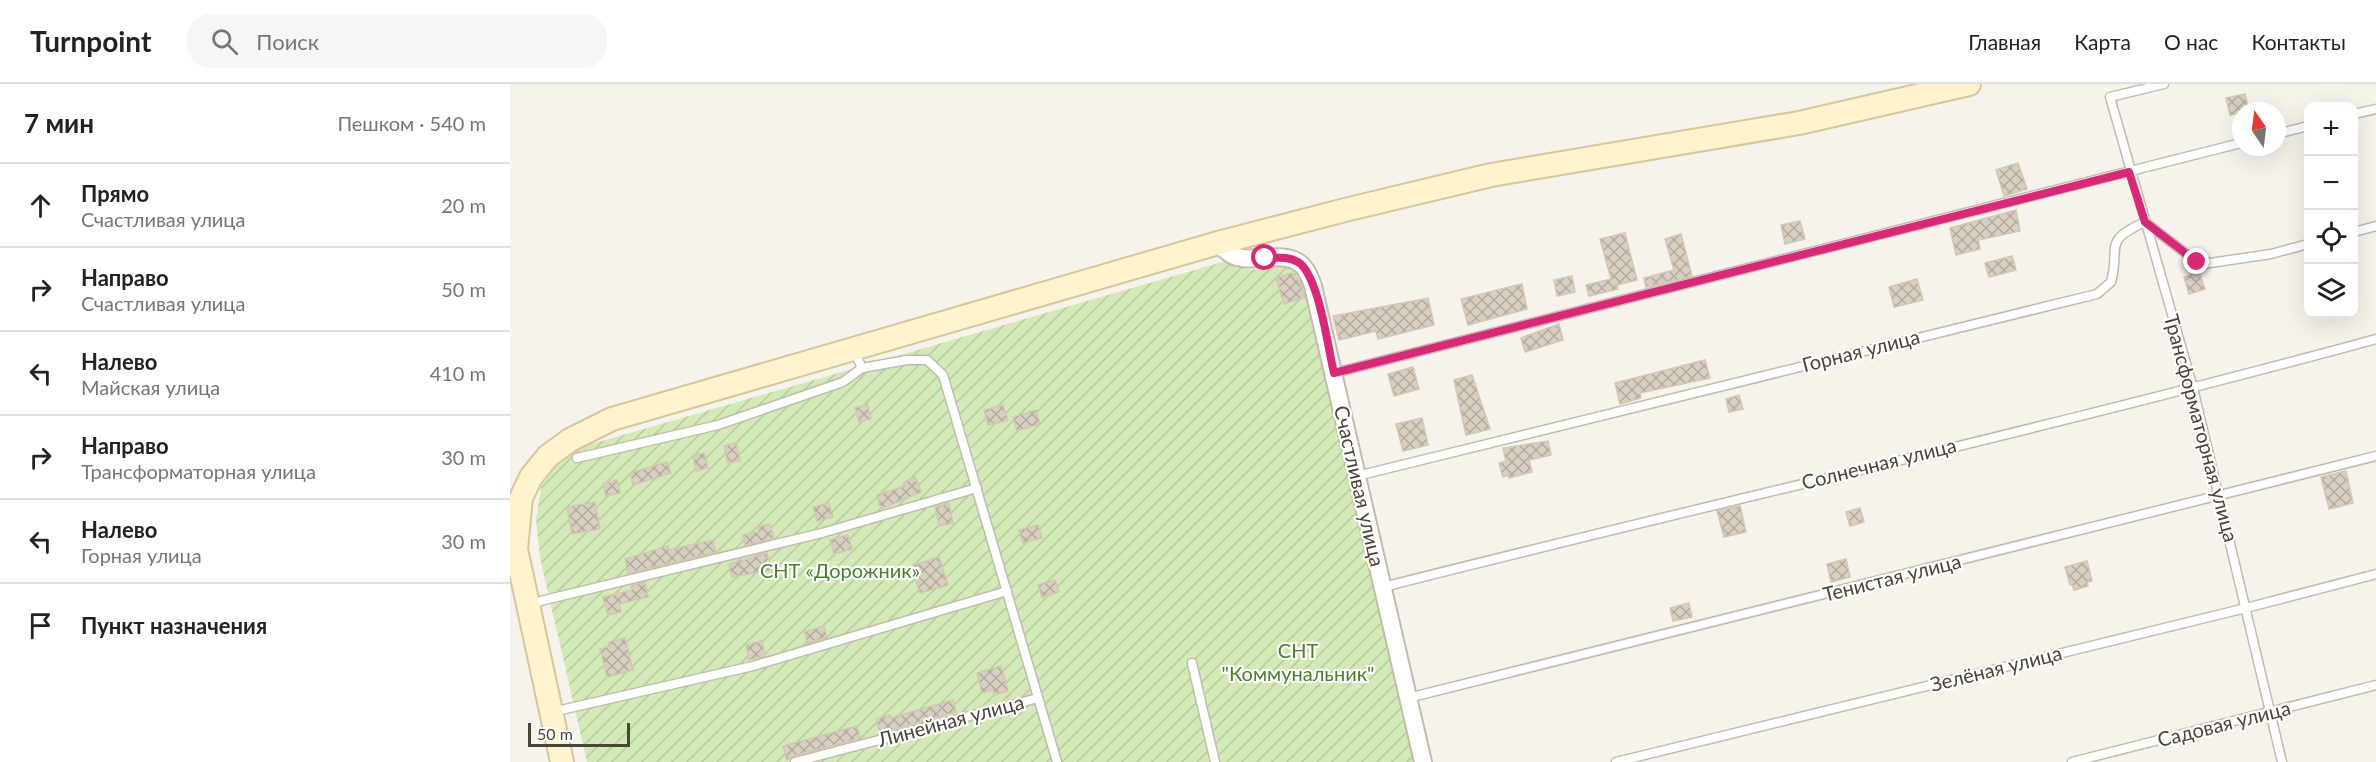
<!DOCTYPE html>
<html lang="ru">
<meta charset="utf-8">
<style>
:root{--surface:#fff;--page:#f6f6f6;--text:#222;--muted:#767676;--line:#e0e0e0}
body{margin:0;font-family:Lato,sans-serif;background:var(--page);color:var(--text)}
.controls{position:absolute;right:18px;top:18px;display:grid;overflow:hidden;border-radius:12px;box-shadow:0 6px 24px #0002}
.controls button{width:54px;height:54px;display:grid;place-items:center;padding:0;border:0;border-bottom:2px solid var(--line);background:var(--surface);color:var(--text);font:30px sans-serif}
.compass{position:absolute;left:1722px;top:18px;width:54px;height:54px;border-radius:50%;background:var(--surface);box-shadow:0 6px 24px #0002;rotate:346deg}
.scale{position:absolute;left:18px;bottom:15px;width:102px;box-sizing:border-box;padding-left:6px;border:3px solid #4b4439;border-top:0;font-size:16px;line-height:21px;white-space:nowrap;color:#4b4439;-webkit-text-stroke:4px #fff;paint-order:stroke}
.stop{position:absolute;width:18px;height:18px;margin:-14px;border:4px solid #db2777;border-radius:50%;background:#fff}
.stop.end{background:#db2777;border-color:#fff;box-shadow:0 2px 6px #0008}
.list{margin:0;padding:0;list-style:none}
h2{display:flex;justify-content:space-between;align-items:center;height:78px;margin:0;padding:0 24px;font-size:26px}
h2 small{font-size:20px;font-weight:400;color:var(--muted)}
.list li{display:grid;grid-template-columns:39px 1fr auto;gap:18px;align-items:center;box-sizing:border-box;height:84px;padding:0 24px;border-top:2px solid var(--line)}
.list b{display:block;font-size:22px;white-space:nowrap}
.list p{margin:0;font-size:20px;white-space:nowrap;color:var(--muted)}
.list em{font-size:20px;font-style:normal;color:var(--muted)}
.icon{flex:none;width:33px;height:33px;fill:none;stroke:currentColor;stroke-width:2;stroke-linecap:round;stroke-linejoin:round}
.map{position:relative;flex:none;width:1866px;height:678px;overflow:hidden}
header{display:flex;align-items:center;gap:36px;box-sizing:border-box;height:84px;padding:0 30px;background:var(--surface);border-bottom:2px solid var(--line)}
header strong{font-size:28px}
nav{display:flex;gap:33px;margin-inline-start:auto;font-size:21px}
.search{width:420px;height:54px;background:var(--page);display:flex;align-items:center;gap:15px;box-sizing:border-box;padding:0 21px;border-radius:24px;color:var(--muted);font-size:22px}
main{display:flex}
aside{flex:1;background:var(--surface)}
.map>svg:first-child{display:block}
</style>
<header>
<strong>Turnpoint</strong>
<div class="search"><svg class="icon" aria-label="search" viewBox="0 0 24 24"><circle cx="10" cy="10" r="6"/><path d="M15 15l6 6"/></svg>Поиск</div>
<nav><a>Главная</a><a>Карта</a><a>О нас</a><a>Контакты</a></nav>
</header>
<main>
<aside>
<h2>7 мин<small>Пешком · 540 m</small></h2>
<ul class="list">
<li><svg class="icon" aria-label="ahead" viewBox="0 0 24 24"><path d="M12 20V5M6 11l6-6 6 6"/></svg><div><b>Прямо</b><p>Счастливая улица</p></div><em>20 m</em></li>
<li><svg class="icon" aria-label="right" viewBox="0 0 24 24"><path d="M7 20v-9h11M14 6l5 5-5 5"/></svg><div><b>Направо</b><p>Счастливая улица</p></div><em>50 m</em></li>
<li><svg class="icon" aria-label="left" viewBox="0 0 24 24"><path d="M17 20v-9H6M10 6l-5 5 5 5"/></svg><div><b>Налево</b><p>Майская улица</p></div><em>410 m</em></li>
<li><svg class="icon" aria-label="right" viewBox="0 0 24 24"><path d="M7 20v-9h11M14 6l5 5-5 5"/></svg><div><b>Направо</b><p>Трансформаторная улица</p></div><em>30 m</em></li>
<li><svg class="icon" aria-label="left" viewBox="0 0 24 24"><path d="M17 20v-9H6M10 6l-5 5 5 5"/></svg><div><b>Налево</b><p>Горная улица</p></div><em>30 m</em></li>
<li><svg class="icon" aria-label="arrive" viewBox="0 0 24 24"><path d="M6 21V4h12l-3 4 3 4H6"/></svg><div><b>Пункт назначения</b></div></li>
</ul>
</aside>
<div class="map">
<svg width="1866" height="678" viewBox="0 0 1866 678">
<defs>
<pattern id="garden-furrows" width="10" height="10" patternUnits="userSpaceOnUse" patternTransform="scale(1.5)"><rect width="10" height="10" fill="#d2eab5"/><path d="M-1 1l2-2M0 10L10 0M9 11l2-2" fill="none" stroke="#b6ca9c"/></pattern>
<pattern id="building-cross-hatch" width="8" height="8" patternUnits="userSpaceOnUse" patternTransform="scale(1.5)"><rect width="8" height="8" fill="#d8cfc1"/><path d="M0 0l8 8M0 8l8-8" fill="none" stroke="#b1aa9e"/></pattern>
</defs>
<rect width="100%" height="100%" fill="#f6f3ec"/>
<path fill="url(#garden-furrows)" d="M716 177C747 196 759 176 789 183L799 206 913 678H77L30 474 26 436 31 403 47 379 68 364Z"/>
<g fill="url(#building-cross-hatch)" stroke="#d3c7b4" stroke-width="1.5">
<polygon points="1735,10 1739,27 1720,31 1716,14"/>
<polygon points="1508,79 1517,105 1494,112 1486,86"/>
<polygon points="1506,126 1510,147 1468,156 1470,165 1446,171 1440,144"/>
<polygon points="1290,137 1295,155 1275,160 1271,141"/>
<polygon points="1115,149 1127,196 1107,201 1108,205 1079,212 1076,201 1101,195 1090,155"/>
<polygon points="1171,150 1182,192 1136,203 1134,194 1164,186 1155,155"/>
<polygon points="1502,172 1506,186 1479,193 1475,179"/>
<polygon points="1689,188 1695,205 1679,210 1674,193"/>
<polygon points="782,189 790,198 795,213 774,220 766,194"/>
<polygon points="1062,192 1065,208 1047,212 1044,196"/>
<polygon points="1407,195 1413,216 1384,223 1379,203"/>
<polygon points="1012,200 1017,225 958,241 951,215"/>
<polygon points="918,214 924,241 868,255 866,247 829,256 823,232"/>
<polygon points="1049,240 1053,256 1015,268 1011,254"/>
<polygon points="1195,276 1200,294 1130,309 1131,314 1110,320 1105,299"/>
<polygon points="903,283 909,305 884,312 878,290"/>
<polygon points="962,291 980,345 956,351 944,296"/>
<polygon points="1229,311 1233,325 1219,328 1216,315"/>
<polygon points="357,320 361,335 349,338 345,324"/>
<polygon points="493,321 498,336 478,341 474,326"/>
<polygon points="526,326 530,340 507,347 503,333"/>
<polygon points="912,334 918,361 893,367 886,340"/>
<polygon points="1038,357 1041,371 1019,376 1022,388 999,394 999,391 993,393 989,379 996,377 993,364"/>
<polygon points="226,359 230,377 218,379 214,362"/>
<polygon points="194,369 198,384 186,387 183,371"/>
<polygon points="157,378 161,389 123,401 120,389"/>
<polygon points="1836,387 1843,419 1819,425 1811,393"/>
<polygon points="405,393 411,408 371,425 367,411 395,402 394,398"/>
<polygon points="107,396 110,409 96,412 93,400"/>
<polygon points="85,418 90,445 62,450 57,423"/>
<polygon points="319,419 323,433 307,437 303,423"/>
<polygon points="439,420 443,439 429,442 425,423"/>
<polygon points="1230,422 1236,448 1214,453 1207,427"/>
<polygon points="1350,424 1354,438 1340,442 1336,428"/>
<polygon points="260,440 264,454 235,461 233,451 249,448 247,443"/>
<polygon points="528,441 532,454 513,459 509,446"/>
<polygon points="338,451 342,465 324,470 320,456"/>
<polygon points="203,456 206,468 118,489 115,475 158,462 159,466"/>
<polygon points="257,469 261,486 222,493 219,480"/>
<polygon points="429,473 438,501 410,509 401,482"/>
<polygon points="1336,475 1340,493 1321,498 1317,480"/>
<polygon points="1577,477 1582,497 1577,498 1578,502 1564,506 1562,500 1560,501 1555,483"/>
<polygon points="545,496 549,508 532,513 528,501"/>
<polygon points="135,498 138,513 109,520 111,528 98,531 93,513 122,506 121,502"/>
<polygon points="1179,519 1182,533 1163,537 1160,524"/>
<polygon points="314,542 317,553 298,559 294,548"/>
<polygon points="115,554 123,586 97,593 90,565 100,562 99,558"/>
<polygon points="252,557 255,572 239,576 236,561"/>
<polygon points="491,582 498,607 484,611 483,606 472,609 467,589"/>
<polygon points="443,616 446,628 370,649 366,635 380,631 381,634"/>
<polygon points="347,642 350,654 283,672 277,676 273,662"/>
</g>
<g fill="none" stroke-linecap="round" stroke-linejoin="round">
<g stroke="#c2bbae" stroke-width="11">
<g id="service">
<polyline points="1654,0 1600,13 1683,304 1772,678"/>
<polyline points="1844,30 1866,25"/>
<polyline points="1767,50 1798,42"/>
<polyline points="1844,148 1866,142"/>
<polyline points="344,267 352,284 397,276 417,276 433,291 547,678"/>
<polyline points="824,289 1731,59"/>
<polyline points="67,374 208,341 333,298 352,284"/>
<path d="M847 392 1587 210 1601 198C1611 162 1591 158 1635 138L1687 178 1693 180 1761 170 1798 160"/>
<path d="M873 503C1203 419 1537 345 1866 255"/>
<polyline points="18,520 312,449 467,404"/>
<polyline points="682,579 705,678"/>
<polyline points="898,614 1866,372"/>
<polyline points="42,628 243,582 497,507"/>
<polyline points="285,678 528,614"/>
<polyline points="1106,678 1736,524 1866,490"/>
<polyline points="1562,678 1866,601"/>
</g>
</g>
<g stroke="#c2bbae" stroke-width="20">
<path id="minor" d="M708 159C715 166 721 173 732 174 751 177 782 165 795 185 799 190 801 197 803 202L913 678"/>
</g>
<g stroke="#d6c79b" stroke-width="26">
<polyline id="secondary" points="52,678 6,465 11,414 21,393 38,372 60,356 102,335 708,159 839,125 981,91 1289,39 1459,0"/>
</g>
<use href="#service" stroke="#fff" stroke-width="8"/>
<use href="#minor" stroke="#fff" stroke-width="16"/>
<use href="#secondary" stroke="#fff3cd" stroke-width="22"/>
</g>
<g fill="none" stroke-linecap="round" stroke-linejoin="round">
<path stroke="#db2777" stroke-width="8" d="M755 174C767 174 778 172 788 178 809 191 818 265 824 289L1619 88 1635 138 1687 178"/>
</g>
<g text-anchor="middle" stroke-width="4.5" stroke-linejoin="round" paint-order="stroke">
<g font-size="20" fill="#4b4439" stroke="#fff">
<text transform="translate(1351 267) rotate(-14)" y="7">Горная улица</text>
<text transform="translate(1691 344) rotate(75)" y="7">Трансформаторная улица</text>
<text transform="translate(1369 380) rotate(-14)" y="7">Солнечная улица</text>
<text transform="translate(849 402) rotate(77)" y="7">Счастливая улица</text>
<text transform="translate(1382 494) rotate(-14)" y="7">Тенистая улица</text>
<text transform="translate(1486 585) rotate(-14)" y="7">Зелёная улица</text>
<text transform="translate(441 637) rotate(-15)" y="7">Линейная улица</text>
<text transform="translate(1714 640) rotate(-14)" y="7">Садовая улица</text>
</g>
<g font-size="20" fill="#4a7f2a" stroke="#fff">
<text x="330" y="494">СНТ «Дорожник»</text>
<text x="788" y="574">СНТ<tspan x="788" dy="23">"Коммунальник"</tspan></text>
</g>
</g>
</svg>
<div class="controls">
<button>+</button>
<button>−</button>
<button><svg class="icon" aria-label="locate" viewBox="0 0 24 24"><circle cx="12" cy="12" r="6"/><path d="M12 2v4M12 18v4M2 12h4M18 12h4"/></svg></button>
<button><svg class="icon" aria-label="layers" viewBox="0 0 24 24"><path d="M12 4l9 5-9 5-9-5zM3 14l9 5 9-5"/></svg></button>
</div>
<svg class="compass" viewBox="-18 -18 36 36"><path d="M0-13l5 13h-10z" fill="#e53935"/><path d="M0 13l5-13h-10z" fill="#767676"/></svg>
<div class="scale">50 m</div>
<div class="stop" style="left:755px;top:174px"></div>
<div class="stop end" style="left:1687px;top:178px"></div>
</div>
</main>
